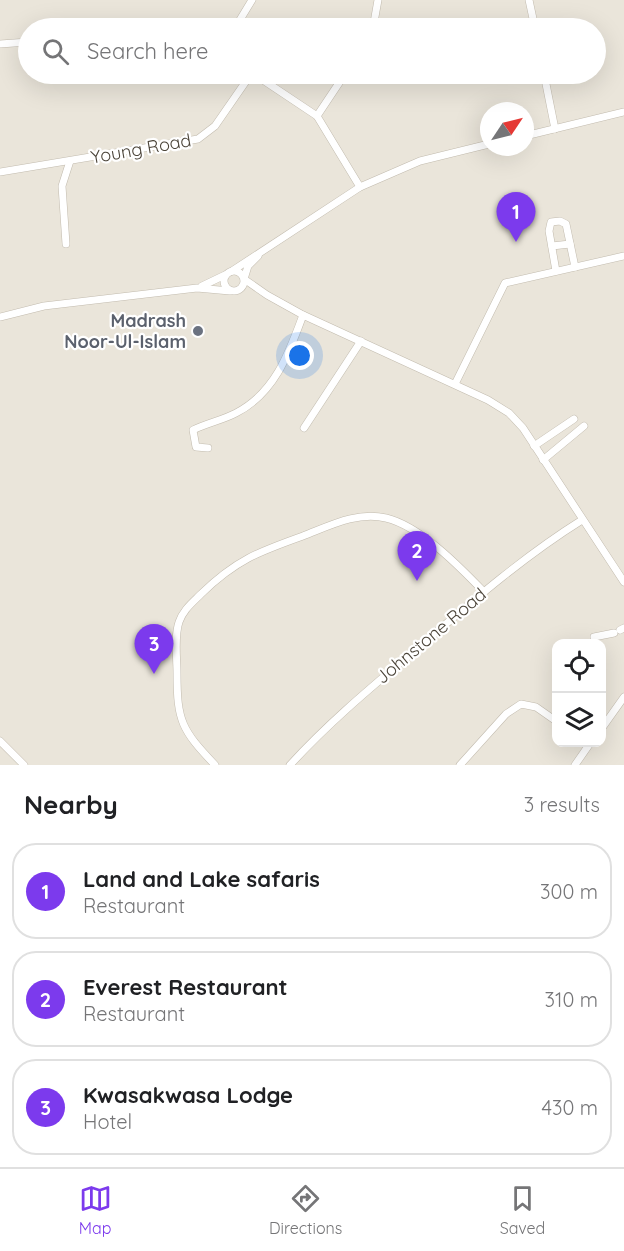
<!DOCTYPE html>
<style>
:root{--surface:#fff;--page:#f6f6f6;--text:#202124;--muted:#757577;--line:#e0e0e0;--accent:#7c3aed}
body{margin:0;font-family:Quicksand,sans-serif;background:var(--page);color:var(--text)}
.controls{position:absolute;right:18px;bottom:18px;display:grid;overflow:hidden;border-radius:12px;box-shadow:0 6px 24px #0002}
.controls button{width:54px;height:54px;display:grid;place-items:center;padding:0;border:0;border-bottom:2px solid var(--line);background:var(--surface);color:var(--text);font:30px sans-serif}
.compass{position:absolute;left:480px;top:102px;width:54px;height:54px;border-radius:50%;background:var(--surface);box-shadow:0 6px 24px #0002;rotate:55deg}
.you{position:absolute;left:300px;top:356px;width:21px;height:21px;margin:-15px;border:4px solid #fff;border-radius:50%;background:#1a73e8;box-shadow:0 0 0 9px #1a73e833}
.badge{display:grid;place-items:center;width:39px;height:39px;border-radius:50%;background:var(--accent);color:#fff;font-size:20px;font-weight:700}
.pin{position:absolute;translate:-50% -50px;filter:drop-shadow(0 2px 3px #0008)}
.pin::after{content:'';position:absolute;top:32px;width:21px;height:18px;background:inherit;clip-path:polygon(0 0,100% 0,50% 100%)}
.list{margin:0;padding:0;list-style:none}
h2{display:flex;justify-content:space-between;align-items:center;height:78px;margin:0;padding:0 24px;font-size:26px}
h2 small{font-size:20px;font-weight:400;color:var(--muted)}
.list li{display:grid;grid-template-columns:39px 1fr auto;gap:18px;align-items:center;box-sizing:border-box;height:96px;margin:0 12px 12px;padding:0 12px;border:2px solid var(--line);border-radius:24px}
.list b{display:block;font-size:22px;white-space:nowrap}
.list p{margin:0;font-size:20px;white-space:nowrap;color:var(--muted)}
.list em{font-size:20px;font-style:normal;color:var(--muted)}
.icon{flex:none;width:33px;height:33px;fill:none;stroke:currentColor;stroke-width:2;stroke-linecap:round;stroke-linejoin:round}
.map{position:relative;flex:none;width:624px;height:765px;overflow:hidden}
.search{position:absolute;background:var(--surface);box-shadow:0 6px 24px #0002;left:18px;right:18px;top:18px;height:66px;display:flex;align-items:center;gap:15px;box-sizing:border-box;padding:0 21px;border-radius:33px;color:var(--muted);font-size:22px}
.sheet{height:402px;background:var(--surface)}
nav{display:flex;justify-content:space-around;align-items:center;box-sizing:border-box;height:84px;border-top:2px solid var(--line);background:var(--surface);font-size:16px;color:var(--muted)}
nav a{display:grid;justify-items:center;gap:3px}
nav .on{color:var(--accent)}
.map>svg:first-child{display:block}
</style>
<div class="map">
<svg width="624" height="765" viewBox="0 0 624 765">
<rect width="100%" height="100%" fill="#f6f3ec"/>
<path fill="#eae5da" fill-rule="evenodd" d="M0 0H624V765H0ZM28 28H596V74H28ZM489 111H525V147H489ZM556 644H602V742H556Z"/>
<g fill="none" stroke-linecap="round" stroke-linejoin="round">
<g stroke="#c2bbae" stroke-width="8">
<g id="minor">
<polyline points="529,0 535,28"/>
<polyline points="145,28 167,26 181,28"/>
<polyline points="235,28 252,0"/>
<polyline points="373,28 378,0"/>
<polyline points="0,44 28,42"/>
<polyline points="254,74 317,116 360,187"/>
<polyline points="544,74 555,129"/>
<polyline points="317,116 345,74"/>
<polyline points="525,136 624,112"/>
<polyline points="0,172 198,139 215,126 251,74"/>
<polyline points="66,244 62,186 70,161"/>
<polyline points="552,246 570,244"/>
<polyline points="258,256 248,266 244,279 267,295 303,315 488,400 509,413 523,428 624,582"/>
<circle cx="234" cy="281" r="10"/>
<polyline points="232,271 360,187 420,161 489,144"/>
<polyline points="556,271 549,231 551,222 560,221 566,224 575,267"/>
<polyline points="202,286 225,275"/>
<polyline points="0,317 44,306 197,288 230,291"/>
<polyline points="455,384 505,283 624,256"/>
<polyline points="304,428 361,341"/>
<polyline points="534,446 574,419"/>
<path d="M208 448 196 447 193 430C207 423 223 420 236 413 275 393 289 353 303 315"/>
<polyline points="543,460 584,426"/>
<polyline points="620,630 624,628"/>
<polyline points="594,637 614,633"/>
<polyline points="602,728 624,697"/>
<polyline points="0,741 24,765"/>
<path d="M215 765C182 730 177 722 177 673 177 657 174 637 179 622 183 610 192 603 201 594 236 560 258 552 303 536 329 526 357 511 386 518 420 526 460 567 484 592"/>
<path d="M290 765C332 719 379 681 426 641 476 598 526 555 582 520"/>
<polyline points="460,765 506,714 521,704 536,707 556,721"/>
<polyline points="575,765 591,742"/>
</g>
</g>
<use href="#minor" stroke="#fff" stroke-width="7"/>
</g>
<circle fill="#6b7280" stroke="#fff" stroke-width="2" cx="198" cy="331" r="6"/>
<g text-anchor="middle" stroke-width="4.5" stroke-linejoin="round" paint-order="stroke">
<g font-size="18" fill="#4b4439" stroke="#fff">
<text transform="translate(141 149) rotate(-10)" y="6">Young Road</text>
<text transform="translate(431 636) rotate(-40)" y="6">Johnstone Road</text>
</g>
<g font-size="18" font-weight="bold" fill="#5b616d" stroke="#fff" text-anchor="end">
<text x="186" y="327">Madrash<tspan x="186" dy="21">Noor-Ul-Islam</tspan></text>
</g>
</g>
</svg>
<div class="controls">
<button><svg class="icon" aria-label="locate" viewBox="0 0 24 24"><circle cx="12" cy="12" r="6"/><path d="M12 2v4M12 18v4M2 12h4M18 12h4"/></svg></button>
<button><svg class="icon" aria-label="layers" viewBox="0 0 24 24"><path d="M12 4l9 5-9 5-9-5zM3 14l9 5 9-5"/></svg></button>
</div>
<svg class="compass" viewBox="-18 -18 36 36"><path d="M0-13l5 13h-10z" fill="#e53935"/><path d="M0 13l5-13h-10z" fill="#757577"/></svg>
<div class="you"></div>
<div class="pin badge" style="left:516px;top:242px">1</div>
<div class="pin badge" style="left:417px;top:581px">2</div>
<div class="pin badge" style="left:154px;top:674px">3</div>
<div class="search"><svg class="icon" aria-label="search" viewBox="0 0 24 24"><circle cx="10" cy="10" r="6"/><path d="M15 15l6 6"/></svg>Search here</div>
</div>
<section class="sheet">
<h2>Nearby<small>3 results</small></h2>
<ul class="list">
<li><span class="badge">1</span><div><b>Land and Lake safaris</b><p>Restaurant</p></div><em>300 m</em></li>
<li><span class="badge">2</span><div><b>Everest Restaurant</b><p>Restaurant</p></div><em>310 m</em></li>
<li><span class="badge">3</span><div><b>Kwasakwasa Lodge</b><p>Hotel</p></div><em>430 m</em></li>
</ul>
</section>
<nav>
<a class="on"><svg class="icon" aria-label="map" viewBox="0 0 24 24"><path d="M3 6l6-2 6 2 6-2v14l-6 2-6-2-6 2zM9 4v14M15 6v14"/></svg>Map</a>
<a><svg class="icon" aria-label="directions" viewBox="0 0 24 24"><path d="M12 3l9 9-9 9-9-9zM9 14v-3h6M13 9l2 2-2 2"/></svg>Directions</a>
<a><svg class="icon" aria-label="saved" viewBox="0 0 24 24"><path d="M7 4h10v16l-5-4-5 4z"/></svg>Saved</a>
</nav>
